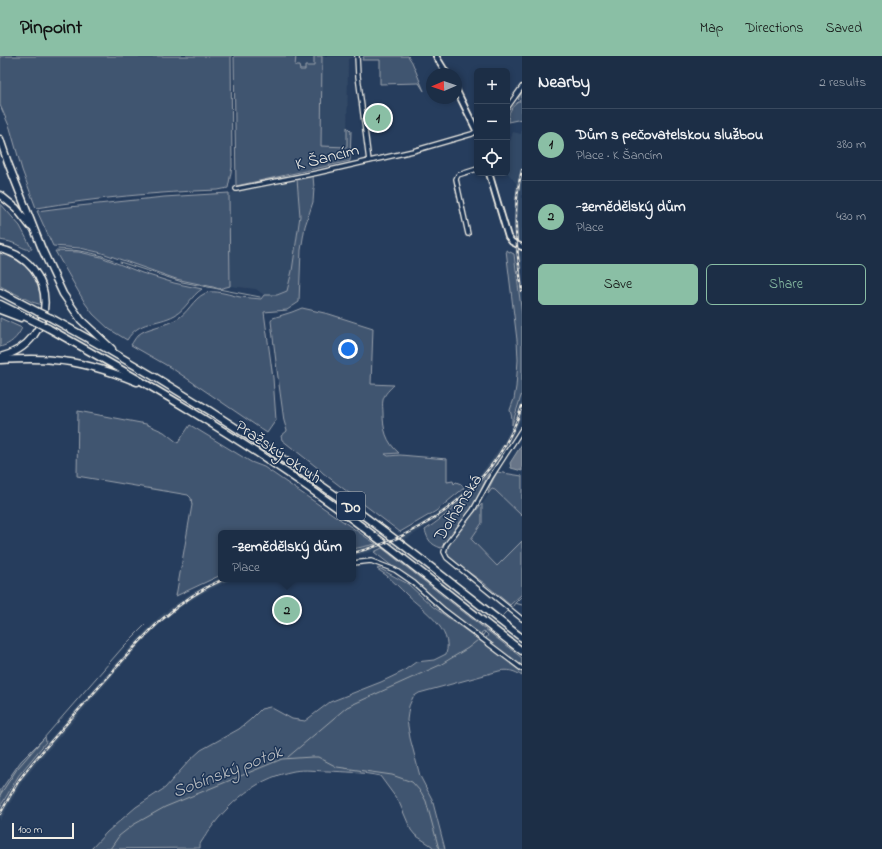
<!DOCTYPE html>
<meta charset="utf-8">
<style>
:root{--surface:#1c2e46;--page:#25364d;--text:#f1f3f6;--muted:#a0a8b3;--line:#3a4a5f;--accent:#8abfa5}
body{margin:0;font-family:"Indie Flower",sans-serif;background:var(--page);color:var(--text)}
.controls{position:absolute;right:12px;top:12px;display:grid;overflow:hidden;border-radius:6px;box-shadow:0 2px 6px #0003}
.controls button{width:36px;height:36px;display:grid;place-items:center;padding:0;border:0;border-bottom:1px solid var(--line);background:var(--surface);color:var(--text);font:20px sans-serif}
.compass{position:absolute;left:426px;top:12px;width:36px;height:36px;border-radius:50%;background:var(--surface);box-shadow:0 2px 6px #0003;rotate:268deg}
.scale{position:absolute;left:12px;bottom:10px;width:62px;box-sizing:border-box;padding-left:4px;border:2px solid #f4f1e8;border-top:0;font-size:11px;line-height:14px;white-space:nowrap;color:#f4f1e8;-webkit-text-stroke:3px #1d3557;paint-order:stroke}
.you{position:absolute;left:348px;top:293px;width:14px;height:14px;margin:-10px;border:3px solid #fff;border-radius:50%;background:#1a73e8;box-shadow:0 0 0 6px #1a73e833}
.badge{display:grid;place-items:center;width:26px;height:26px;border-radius:50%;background:var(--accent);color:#111;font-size:13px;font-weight:700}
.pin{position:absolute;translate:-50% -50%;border:2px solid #fff;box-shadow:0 1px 4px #0006}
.popup{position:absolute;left:218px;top:474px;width:138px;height:52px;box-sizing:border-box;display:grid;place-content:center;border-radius:6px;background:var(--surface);filter:drop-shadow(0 1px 3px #0005);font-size:13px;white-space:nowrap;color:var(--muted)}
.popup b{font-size:15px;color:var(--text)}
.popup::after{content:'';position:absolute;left:50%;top:100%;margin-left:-8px;border:8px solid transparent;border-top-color:var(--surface)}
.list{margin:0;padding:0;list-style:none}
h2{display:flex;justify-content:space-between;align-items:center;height:52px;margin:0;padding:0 16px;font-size:17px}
h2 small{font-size:13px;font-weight:400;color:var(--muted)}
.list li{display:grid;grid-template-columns:26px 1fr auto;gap:12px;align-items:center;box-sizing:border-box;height:72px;padding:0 16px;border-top:1px solid var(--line)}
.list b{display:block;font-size:15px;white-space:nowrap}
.list p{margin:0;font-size:13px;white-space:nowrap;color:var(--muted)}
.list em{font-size:13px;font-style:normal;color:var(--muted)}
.actions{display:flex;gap:8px;padding:12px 16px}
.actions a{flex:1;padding:9px 0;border:1px solid var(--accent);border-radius:6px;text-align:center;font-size:14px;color:var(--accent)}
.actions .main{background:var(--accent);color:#111}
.icon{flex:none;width:22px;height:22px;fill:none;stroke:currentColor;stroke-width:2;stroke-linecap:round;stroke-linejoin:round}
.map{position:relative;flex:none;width:522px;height:793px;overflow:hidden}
header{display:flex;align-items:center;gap:24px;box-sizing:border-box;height:56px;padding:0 20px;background:var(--accent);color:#111}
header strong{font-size:19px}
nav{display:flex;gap:22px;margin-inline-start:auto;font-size:14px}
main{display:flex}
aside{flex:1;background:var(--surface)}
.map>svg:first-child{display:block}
</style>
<header>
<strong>Pinpoint</strong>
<nav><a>Map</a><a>Directions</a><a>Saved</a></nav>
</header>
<main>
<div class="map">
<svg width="522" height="793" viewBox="0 0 522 793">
<rect width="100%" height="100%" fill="#263d5d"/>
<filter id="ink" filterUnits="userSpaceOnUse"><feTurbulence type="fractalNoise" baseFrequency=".025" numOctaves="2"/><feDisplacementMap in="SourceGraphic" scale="8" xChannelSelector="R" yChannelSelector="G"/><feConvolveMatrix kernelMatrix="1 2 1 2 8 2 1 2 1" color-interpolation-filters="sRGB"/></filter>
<g filter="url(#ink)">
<g fill="#334966">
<polygon points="296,0 314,0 314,10 305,14 300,14 295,10"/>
<polygon points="322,0 355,0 348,3 347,91 321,90"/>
<polygon points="522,68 522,187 520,187 520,193 522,193 522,259 513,180 514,147 516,127 507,116 507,86 510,85 513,76 521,78"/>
<polygon points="296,117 300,160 292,218 288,235 277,239 264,239 256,233 230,230 229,137 237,136 236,130"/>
<polygon points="522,337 522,360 517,372 498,406 479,430 449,456 408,482 376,495 353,500 353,494 373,488 374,489 405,477 405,476 427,463 445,451 474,426 493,402 506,382 517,357"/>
<polygon points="493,433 522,460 522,485 497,510 471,483 482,467 482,448"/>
<polygon points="221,521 221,523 232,523 205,536 185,548 163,565 137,592 37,707 22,726 0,765 0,751 17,722 32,703 133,588 159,561 173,550 191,537"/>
</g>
<g fill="#40546f" stroke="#9aa2ac">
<path d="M0 0H231L232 111 228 132 218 134C157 136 96 142 36 152L22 114 10 72 0 49Z"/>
<polygon points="234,0 296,0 295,10 299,10 300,14 305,14 305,10 314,10 314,0 322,0 321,90 347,91 347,71 351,75 350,105 236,130"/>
<polygon points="364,0 408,0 412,6 424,35 419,27 380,28 380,4 362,4"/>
<path d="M522 36V63L508 66C508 57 511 50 520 45L518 43Z"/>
<path d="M313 120 314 132 313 146 305 170 301 194 299 246 287 254 264 256 273 322 276 364 267 377 173 313 131 289C133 286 135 282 138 279 147 271 168 270 180 261 190 254 196 238 210 236 220 235 230 239 240 241 247 242 254 242 261 243L264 239H277L287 235 292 215 300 160 297 123Z"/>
<polygon points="229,137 230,230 219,233 213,231 176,223 102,197 80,192 53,190 37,155 60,152 164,141"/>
<path d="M0 147 20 170 32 193C25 195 20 189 13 187 9 185 4 185 0 184Z"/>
<polygon points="506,194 514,198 522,259 522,337 512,369 512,362 510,354 514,343 516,331 518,304 517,284"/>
<path d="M55 195 79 196 101 201 142 217 174 227 202 233C191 240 186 253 175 259 156 269 139 264 127 284L109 273 93 258 85 247Z"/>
<path d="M0 196C25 204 41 223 42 249L32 246 0 230Z"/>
<path d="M302 252 329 258 373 272 371 328 394 329C390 333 384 338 383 344 382 348 383 353 383 357 383 373 386 386 399 397L385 398 388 400 400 399 447 403V426L453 425 454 428 456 426 461 428 464 432 436 455 400 476 323 417 319 413 282 384 281 380 287 375 284 365 277 314 271 265 273 262 292 256Z"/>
<path d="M0 262 22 272C17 282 11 288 0 291Z"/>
<polygon points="78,355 146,368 164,376 178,387 190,369 251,406 264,411 376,488 353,493 353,477 221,477 221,519 176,540 192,449 191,442 188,439 77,420"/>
<polygon points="497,416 522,420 522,460 495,434 492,433 488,438 490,430"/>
<path d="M489 417 472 453 441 492C430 488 428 484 425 474 449 458 469 439 489 417Z"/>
<path d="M482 448V467L471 483 497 510 522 485V538L510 549 484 527 454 506 447 499C444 486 473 458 482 448Z"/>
<polygon points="382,492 522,602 522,611 485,584 488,579 484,575 481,577 483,580 482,581 374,496"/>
<path d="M379 512 408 528 432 550 522 615V620C515 615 508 613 499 615L419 637 413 641 409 650 407 664 410 682 420 720 432 743 445 793H433L432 790 415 779 411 774 399 746 380 720C362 716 345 716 328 715 317 715 305 713 294 715 252 723 222 753 200 788V792L91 793 107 776 136 751 165 732 190 704 201 694 239 673 250 664 261 653 270 651 292 663 305 665 330 646 381 626 402 616 416 606 434 604 446 598C454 574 422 553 407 539 400 532 393 525 386 519L377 513Z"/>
<polygon points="45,681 46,686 19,719 0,751 0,735 21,705"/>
</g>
<polygon fill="#677588" stroke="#9fa7ae" points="522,388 522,415 511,412 510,407"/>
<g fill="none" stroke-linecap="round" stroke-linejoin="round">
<g stroke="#9fa7ae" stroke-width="1">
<path d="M58 193C77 194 95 196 113 204"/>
<polyline points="120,206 182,226 260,241"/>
<polyline points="515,547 522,540"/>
<polyline points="513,550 515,547 522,549"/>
<polyline points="503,559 508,554"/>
<polyline points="483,579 485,576"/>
<polyline points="288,701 347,651 440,609 468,592 478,584"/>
<polyline points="0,739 17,713 123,591 145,569"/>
<polyline points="110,793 119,780 133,769 165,751 282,703 312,701 318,701 337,711 392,719 412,726 421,736 426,745 439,793"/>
</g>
<g stroke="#f4f1e8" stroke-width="6">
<g id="street">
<polyline points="357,0 358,20 369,105"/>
<polyline points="507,52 522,31"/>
<polyline points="236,133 317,117 413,95 472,78 477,75"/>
<polyline points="468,178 456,123 458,119 477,113"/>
<polyline points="522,373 491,421 473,454 446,489 444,496 447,502 522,563"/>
<polyline points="353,507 371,505 395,514 414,527 444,554 522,613"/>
</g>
</g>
<g stroke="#f4f1e8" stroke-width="8">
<g id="secondary">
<polyline points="436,0 447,18"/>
<polyline points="456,33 477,76"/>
<polyline points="489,117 508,181 512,186 522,191"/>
</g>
</g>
<g stroke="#f4f1e8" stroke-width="9">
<g id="highway">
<polyline points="0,83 8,107 42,193 63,238 81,264 112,293"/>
<polyline points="0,139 16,152 30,170"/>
<path d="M0 193C59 206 60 286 0 301"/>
<polyline points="0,236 38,256"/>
<polyline points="0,248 36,266"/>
<polyline points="0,254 21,262"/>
<path d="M51 262C149 315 244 374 335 439 399 484 460 534 522 582"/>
<path d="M48 272C143 325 237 380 326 444 393 492 456 545 522 595"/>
<path d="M0 304C18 303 35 302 53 304 82 306 110 315 137 326"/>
</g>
</g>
<use href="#street" stroke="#1d3557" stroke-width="3.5"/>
<use href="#secondary" stroke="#1d3557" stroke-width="4.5"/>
<use href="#highway" stroke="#1d3557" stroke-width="6"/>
<g stroke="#f4f1e8" stroke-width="2.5">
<g id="rail">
<path d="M522 114C511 154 517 195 522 235"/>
<path d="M353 497C429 478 498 427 522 350"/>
<path d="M0 758 19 724 34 705C58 677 82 650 107 622 142 582 174 544 224 523"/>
</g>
</g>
<use href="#rail" stroke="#1d3557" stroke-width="1" stroke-dasharray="3" stroke-linecap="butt"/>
<g stroke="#f4f1e8" stroke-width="9" stroke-linecap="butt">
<g id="highway-bridge">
<polyline points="38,256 51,262"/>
<polyline points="36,266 48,272"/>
</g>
</g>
<use href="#highway-bridge" stroke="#1d3557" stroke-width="6"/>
</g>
</g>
<g text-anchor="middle" stroke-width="3" stroke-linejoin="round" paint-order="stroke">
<rect fill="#1d3557" stroke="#b4b9bc" stroke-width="1" x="337" y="436" width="28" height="28" rx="3"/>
<g font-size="16" font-weight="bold" fill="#f4f1e8">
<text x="351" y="456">D0</text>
</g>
<g font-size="17" fill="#f4f1e8" stroke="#1d3557">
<text transform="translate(327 100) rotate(-14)" y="6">K Šancím</text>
<text transform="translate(279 395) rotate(34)" y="6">Pražský okruh</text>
<text transform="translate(457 451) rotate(-58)" y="6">Dolňanská</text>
</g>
<g font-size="18" font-style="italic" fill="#bcbfc2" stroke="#1d3557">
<text transform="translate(227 715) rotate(-21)" y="6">Sobínský potok</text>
</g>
</g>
</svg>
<div class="controls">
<button>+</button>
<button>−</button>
<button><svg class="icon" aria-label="locate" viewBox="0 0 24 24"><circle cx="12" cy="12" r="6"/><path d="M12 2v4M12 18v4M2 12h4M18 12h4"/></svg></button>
</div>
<svg class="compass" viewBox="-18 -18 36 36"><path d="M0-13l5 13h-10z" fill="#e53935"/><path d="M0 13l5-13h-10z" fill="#a0a8b3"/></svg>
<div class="scale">100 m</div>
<div class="you"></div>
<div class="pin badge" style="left:378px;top:62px">1</div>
<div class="pin badge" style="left:287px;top:554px">2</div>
<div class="popup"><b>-zemědělský dům</b>Place</div>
</div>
<aside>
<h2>Nearby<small>2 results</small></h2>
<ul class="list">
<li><span class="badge">1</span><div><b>Dům s pečovatelskou službou</b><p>Place · K Šancím</p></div><em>380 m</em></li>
<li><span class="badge">2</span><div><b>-zemědělský dům</b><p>Place</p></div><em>430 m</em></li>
</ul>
<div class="actions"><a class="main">Save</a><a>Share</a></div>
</aside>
</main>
